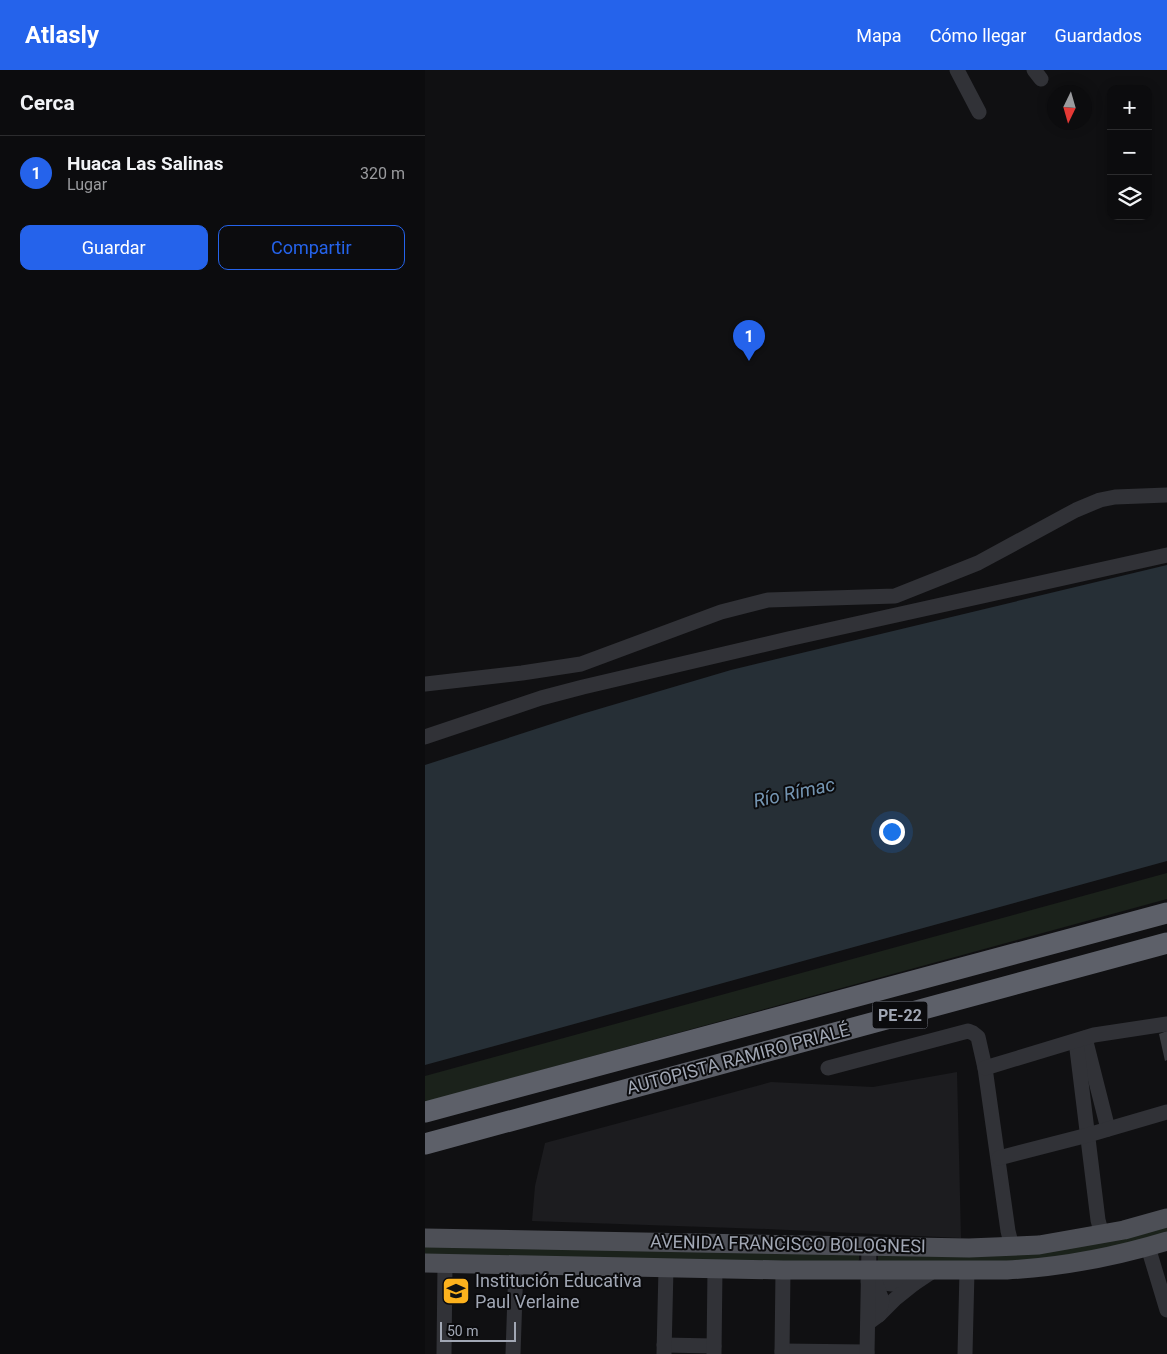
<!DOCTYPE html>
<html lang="es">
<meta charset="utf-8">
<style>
:root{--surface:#0c0c0e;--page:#1a1a1c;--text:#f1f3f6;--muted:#9a9b9e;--line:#2c2c2e;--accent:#2563eb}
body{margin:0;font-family:Roboto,sans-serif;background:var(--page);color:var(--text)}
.controls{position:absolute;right:15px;top:15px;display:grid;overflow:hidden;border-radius:10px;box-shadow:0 2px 12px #0003}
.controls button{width:45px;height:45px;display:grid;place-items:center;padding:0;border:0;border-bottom:1px solid var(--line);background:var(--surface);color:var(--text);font:25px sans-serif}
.compass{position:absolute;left:622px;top:15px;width:45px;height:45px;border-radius:50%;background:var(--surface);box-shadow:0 2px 12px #0003;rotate:185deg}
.scale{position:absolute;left:15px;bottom:12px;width:76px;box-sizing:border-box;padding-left:5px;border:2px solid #a1a7b4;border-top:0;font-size:14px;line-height:18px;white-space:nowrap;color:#a1a7b4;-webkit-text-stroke:4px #0b0b0d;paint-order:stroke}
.you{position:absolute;left:466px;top:761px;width:18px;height:18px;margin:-12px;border:4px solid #fff;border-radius:50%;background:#1a73e8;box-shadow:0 0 0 8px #1a73e833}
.badge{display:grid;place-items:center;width:32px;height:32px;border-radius:50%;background:var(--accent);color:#fff;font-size:16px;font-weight:700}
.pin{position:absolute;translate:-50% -41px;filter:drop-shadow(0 1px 2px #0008)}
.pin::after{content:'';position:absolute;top:26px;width:18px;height:15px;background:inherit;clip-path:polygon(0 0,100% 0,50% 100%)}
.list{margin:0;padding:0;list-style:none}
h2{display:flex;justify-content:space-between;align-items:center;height:65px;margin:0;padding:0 20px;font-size:21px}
h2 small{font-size:16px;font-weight:400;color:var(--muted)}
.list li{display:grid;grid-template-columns:32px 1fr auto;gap:15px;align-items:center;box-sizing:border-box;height:75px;padding:0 20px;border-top:1px solid var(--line)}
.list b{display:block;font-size:19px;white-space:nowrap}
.list p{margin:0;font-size:16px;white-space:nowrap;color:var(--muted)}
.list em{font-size:16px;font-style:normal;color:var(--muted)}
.actions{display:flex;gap:10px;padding:15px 20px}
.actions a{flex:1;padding:11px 0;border:1px solid var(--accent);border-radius:10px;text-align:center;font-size:18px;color:var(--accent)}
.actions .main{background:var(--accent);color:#fff}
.icon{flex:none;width:28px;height:28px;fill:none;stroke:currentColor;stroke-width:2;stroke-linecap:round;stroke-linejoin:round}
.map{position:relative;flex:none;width:742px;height:1284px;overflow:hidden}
header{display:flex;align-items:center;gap:30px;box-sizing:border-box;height:70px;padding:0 25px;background:var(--accent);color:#fff}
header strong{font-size:24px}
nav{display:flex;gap:28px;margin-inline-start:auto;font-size:18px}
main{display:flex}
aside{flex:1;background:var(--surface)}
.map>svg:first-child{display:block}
</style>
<header>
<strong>Atlasly</strong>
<nav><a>Mapa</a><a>Cómo llegar</a><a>Guardados</a></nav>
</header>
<main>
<aside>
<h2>Cerca<small></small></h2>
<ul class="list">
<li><span class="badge">1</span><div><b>Huaca Las Salinas</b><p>Lugar</p></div><em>320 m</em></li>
</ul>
<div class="actions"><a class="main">Guardar</a><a>Compartir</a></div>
</aside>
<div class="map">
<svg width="742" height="1284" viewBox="0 0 742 1284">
<rect width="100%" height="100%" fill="#101012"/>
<g fill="#1c1c1f">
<polygon points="532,1002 536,1168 342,1159 107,1151 110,1116 120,1073 346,1012 448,1017"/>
<rect x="23" y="1207" width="16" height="28"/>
</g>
<g fill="#1b221b">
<polygon points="742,803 742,829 0,1032 0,1006"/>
<polygon points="742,1152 742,1168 638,1191 453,1193 453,1184 545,1182"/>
<polygon points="0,1170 434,1181 434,1190 429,1196 0,1189"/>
</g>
<polygon fill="#262f36" points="742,495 742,791 0,995 0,695 157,644 306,600"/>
<polygon fill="#3a3b40" points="742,961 742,990 740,991 734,964"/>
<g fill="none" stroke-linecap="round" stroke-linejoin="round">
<g stroke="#313237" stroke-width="15">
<polyline points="532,0 554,42"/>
<polyline points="609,0 616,9"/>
<polyline points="0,614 97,603 156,594 296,542 343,530 470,526 553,493 651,440 675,430 690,427 742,425"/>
<polyline points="0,667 116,628 158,617 363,569 742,485"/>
<polyline points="660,968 683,1059"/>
<polyline points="651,971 673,1150 677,1165"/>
<polyline points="403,998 543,961 548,963 553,967 560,998 583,1161 587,1177"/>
<polyline points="560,998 669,965 742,954"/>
<polyline points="574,1088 663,1065 742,1042"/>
<polyline points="723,1177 742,1240"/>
<polyline points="450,1212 467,1214 490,1213 508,1201"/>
<polyline points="454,1245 470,1229 490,1213"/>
<polyline points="443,1253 454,1245 457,1230 450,1212 443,1211"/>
<polyline points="239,1275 289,1276"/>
<polyline points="357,1281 442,1282"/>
<polyline points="19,1284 20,1194"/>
<polyline points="88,1284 91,1195"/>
<polyline points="239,1284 241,1198"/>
<polyline points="289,1284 290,1199"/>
<polyline points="357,1284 358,1200"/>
<polyline points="442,1284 444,1176"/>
<polyline points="540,1284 542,1201"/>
</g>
<g stroke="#4d4f56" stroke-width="19">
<polyline points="0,1168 544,1178 614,1175 699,1160 742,1148"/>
<path d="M0 1193 358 1200H582C637 1197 689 1187 742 1171"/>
</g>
<g stroke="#5d6069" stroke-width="21">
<polyline points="0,1042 742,843"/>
<polyline points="0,1074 742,873"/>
</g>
</g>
<defs>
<g id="school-square" transform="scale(1.4375)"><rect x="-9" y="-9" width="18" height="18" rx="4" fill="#fdb21d" stroke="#0b0b0d"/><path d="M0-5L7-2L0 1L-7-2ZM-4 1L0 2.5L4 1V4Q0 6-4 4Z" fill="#111"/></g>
</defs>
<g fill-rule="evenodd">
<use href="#school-square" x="31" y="1221"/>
</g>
<g text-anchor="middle" stroke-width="4" stroke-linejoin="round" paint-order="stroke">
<rect fill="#0b0b0d" stroke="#747882" stroke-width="1" x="447.5" y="931.5" width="55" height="27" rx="4"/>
<g font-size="16" font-weight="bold" fill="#a1a7b4">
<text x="475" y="951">PE-22</text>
</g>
<g font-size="18" fill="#a1a7b4" stroke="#0b0b0d">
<text transform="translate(313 989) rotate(-15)" y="6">AUTOPISTA RAMIRO PRIALÉ</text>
<text transform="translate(363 1174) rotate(1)" y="6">AVENIDA FRANCISCO BOLOGNESI</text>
</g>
<g font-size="18" fill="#a1a7b4" stroke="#0b0b0d" text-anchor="start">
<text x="50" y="1217">Institución Educativa<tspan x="50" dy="21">Paul Verlaine</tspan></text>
</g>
<g font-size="19" font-style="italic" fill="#7495b2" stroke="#0b0b0d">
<text transform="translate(369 722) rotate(-12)" y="7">Río Rímac</text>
</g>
</g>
</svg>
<div class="controls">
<button>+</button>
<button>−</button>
<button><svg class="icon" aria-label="layers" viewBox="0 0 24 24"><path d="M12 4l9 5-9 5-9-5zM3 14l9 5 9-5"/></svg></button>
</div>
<svg class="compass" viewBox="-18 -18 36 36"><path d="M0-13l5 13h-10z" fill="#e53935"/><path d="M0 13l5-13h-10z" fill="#9a9b9e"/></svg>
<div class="scale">50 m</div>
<div class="you"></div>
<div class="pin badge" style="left:324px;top:291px">1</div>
</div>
</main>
